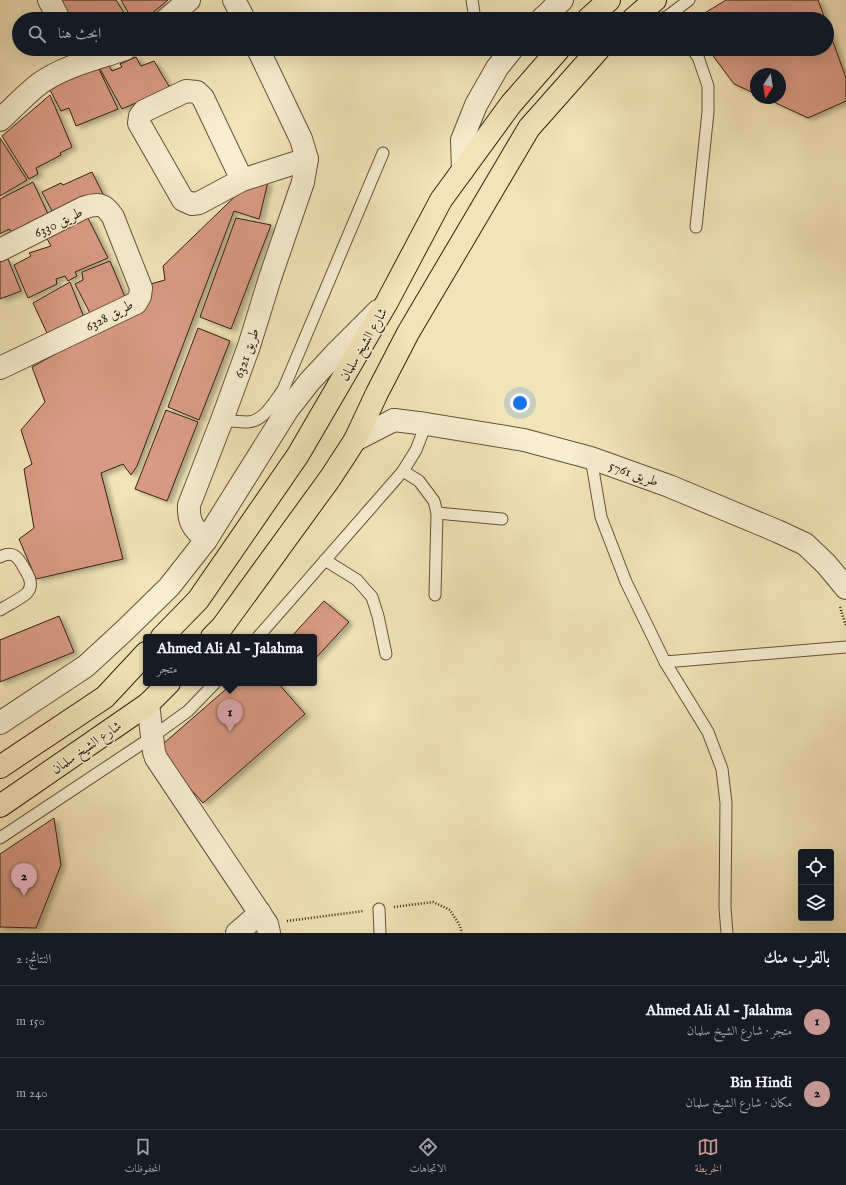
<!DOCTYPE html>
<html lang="ar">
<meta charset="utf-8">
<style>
:root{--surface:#171b24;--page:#242831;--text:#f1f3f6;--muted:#9ea1a6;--line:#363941;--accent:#c59692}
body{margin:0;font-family:"IM FELL English",Amiri,serif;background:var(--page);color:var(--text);direction:rtl}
.controls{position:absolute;right:12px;bottom:12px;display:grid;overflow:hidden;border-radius:4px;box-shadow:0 4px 16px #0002}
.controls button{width:36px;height:36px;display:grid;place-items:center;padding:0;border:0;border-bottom:1px solid var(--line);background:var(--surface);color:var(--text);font:20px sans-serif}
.compass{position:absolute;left:750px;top:68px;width:36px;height:36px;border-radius:50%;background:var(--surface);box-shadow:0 4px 16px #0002;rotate:192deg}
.you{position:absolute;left:520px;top:403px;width:14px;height:14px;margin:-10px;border:3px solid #fff;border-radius:50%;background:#1a73e8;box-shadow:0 0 0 6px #1a73e833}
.badge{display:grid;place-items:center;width:26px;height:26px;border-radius:50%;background:var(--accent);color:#111;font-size:13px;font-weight:700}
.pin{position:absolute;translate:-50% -33px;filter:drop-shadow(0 1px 2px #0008)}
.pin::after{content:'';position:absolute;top:21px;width:14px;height:12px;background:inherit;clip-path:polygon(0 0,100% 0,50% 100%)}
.popup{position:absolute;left:143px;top:634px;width:174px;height:52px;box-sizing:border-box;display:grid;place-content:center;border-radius:4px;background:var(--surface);filter:drop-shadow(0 1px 3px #0005);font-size:13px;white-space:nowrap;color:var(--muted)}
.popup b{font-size:15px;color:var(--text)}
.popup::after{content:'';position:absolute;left:50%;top:100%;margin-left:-8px;border:8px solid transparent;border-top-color:var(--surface)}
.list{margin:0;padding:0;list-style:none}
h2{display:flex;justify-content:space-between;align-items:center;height:52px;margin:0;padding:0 16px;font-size:17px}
h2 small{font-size:13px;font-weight:400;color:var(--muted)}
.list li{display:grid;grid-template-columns:26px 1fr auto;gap:12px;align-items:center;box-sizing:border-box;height:72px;padding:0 16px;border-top:1px solid var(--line)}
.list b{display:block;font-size:15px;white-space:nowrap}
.list p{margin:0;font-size:13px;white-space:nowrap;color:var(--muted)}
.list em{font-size:13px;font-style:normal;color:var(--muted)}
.icon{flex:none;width:22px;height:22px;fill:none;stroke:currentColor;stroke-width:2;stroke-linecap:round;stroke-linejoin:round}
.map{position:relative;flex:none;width:846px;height:933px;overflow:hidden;direction:ltr}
.search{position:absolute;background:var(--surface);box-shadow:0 4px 16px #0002;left:12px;right:12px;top:12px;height:44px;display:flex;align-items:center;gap:10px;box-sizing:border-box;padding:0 14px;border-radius:22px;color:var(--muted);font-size:15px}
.sheet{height:196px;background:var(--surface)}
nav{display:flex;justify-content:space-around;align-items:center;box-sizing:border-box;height:56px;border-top:1px solid var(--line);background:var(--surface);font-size:11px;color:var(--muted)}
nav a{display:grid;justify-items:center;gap:2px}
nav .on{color:var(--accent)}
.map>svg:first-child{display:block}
</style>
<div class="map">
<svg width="846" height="933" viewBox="0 0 846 933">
<defs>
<filter id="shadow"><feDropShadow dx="4.5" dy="2.5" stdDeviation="2" flood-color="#0004"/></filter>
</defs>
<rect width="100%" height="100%" fill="#f2e4b8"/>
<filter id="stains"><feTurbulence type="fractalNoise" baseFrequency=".005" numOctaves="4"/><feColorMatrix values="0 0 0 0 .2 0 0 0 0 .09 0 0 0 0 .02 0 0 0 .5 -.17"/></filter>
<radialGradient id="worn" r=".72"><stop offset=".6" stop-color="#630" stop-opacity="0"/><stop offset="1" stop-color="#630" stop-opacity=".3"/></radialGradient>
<g fill="#d99a85" stroke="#322113" filter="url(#shadow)">
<polygon points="54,0 116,0 128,19 66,19"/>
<polygon points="121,0 168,0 145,19 132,19"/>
<polygon points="726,0 818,0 825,19 695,19"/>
<polygon points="827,25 846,78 846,101 808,118 765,98 780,98 780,74 756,74 756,94 734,84 708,49 827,49"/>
<polygon points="136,57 141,66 154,61 170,88 122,109 99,67 108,64 112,71 122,67 120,64"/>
<polygon points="98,67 118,109 76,126 69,108 61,111 49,88"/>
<polygon points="50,95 72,147 60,153 61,155 36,168 38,174 29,179 2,136"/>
<polygon points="0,138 27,180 0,196"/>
<polygon points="92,172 103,194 96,198 53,213 42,192 61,183 63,185"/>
<polygon points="33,182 50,218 13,233 9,229 0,234 0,199"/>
<polygon points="250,182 268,182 259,219 234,211 137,466 131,475 123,464 101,473 123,559 36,579 19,539 34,528 24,469 32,464 21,430 45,402 32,367 137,309 147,285 165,280 163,266"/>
<polygon points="88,218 108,258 75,272 77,276 68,281 65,276 56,279 57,284 28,298 14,265 31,256 29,253 51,246 46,237"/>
<polygon points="236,218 271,225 231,329 200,317"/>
<polygon points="8,259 21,291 0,299 0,262"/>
<polygon points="110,261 125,297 91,315 75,284 83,280 82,272"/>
<polygon points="70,282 85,320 71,322 47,333 33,303"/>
<polygon points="198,328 230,341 199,420 168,407"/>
<polygon points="166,410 198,422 167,501 135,489"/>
<polygon points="324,601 349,622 314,660 314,637 291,637"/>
<polygon points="59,616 74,652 0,682 0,640"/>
<polygon points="233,683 278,683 305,714 203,803 156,750"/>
<polygon points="54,818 61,865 36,928 0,927 0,854"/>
</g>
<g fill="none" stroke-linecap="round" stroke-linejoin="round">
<g stroke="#62523c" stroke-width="13">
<g id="service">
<polyline points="472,0 475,19"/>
<polyline points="661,19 668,16 689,0"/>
<polyline points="692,49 698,57 708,86 708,112 696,227"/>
<path d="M222 420C231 421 240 422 248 422 264 421 274 402 283 390L383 153"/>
<polyline points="591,458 601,517 626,582 665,662 708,732 722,769 726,803 725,908 727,933"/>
<polyline points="403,471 419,481 434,501 437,513 435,595"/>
<polyline points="437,513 502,519"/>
<path d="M0 557C13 550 18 557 24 568 29 576 34 585 27 593 22 598 6 606 0 610"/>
<polyline points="325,560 357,580 372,597 378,616 386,654"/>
<polyline points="258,637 403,471 416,450 426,424"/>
<polyline points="665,662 846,647"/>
<polyline points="0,838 152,737 188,711 215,683"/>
<polyline points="379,909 380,933"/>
</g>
</g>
<g stroke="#62523c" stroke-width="24">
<g id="minor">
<polyline points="49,0 59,19"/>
<polyline points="234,0 244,19"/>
<polyline points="167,19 189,0"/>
<polyline points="542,19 562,0"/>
<path d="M0 120C13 108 25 95 39 84 64 66 96 59 125 49"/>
<polyline points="463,170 462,140 476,105 497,68 512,49"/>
<polyline points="242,180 203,98 197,92 186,91 144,111 140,116 139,123 183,200 192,204 199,203 242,180 307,159"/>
<path d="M0 250 83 208C98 203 104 203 113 217L141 288 140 296 136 303 0 368"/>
<polyline points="394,420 426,424 524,440 591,458 669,486 777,531 805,544 826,564 846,588"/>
<polyline points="355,440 394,420"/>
<path d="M206 540C193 528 188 522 189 505L222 420 249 346 270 278 303 182 307 159 301 139 258 49"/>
<polyline points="148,704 154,752 156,758 267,924 269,933"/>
<polyline points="0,723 86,666 125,630 169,587 206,540 288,409 310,381 337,352 378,311"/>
<polyline points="237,933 260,913"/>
</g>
</g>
<g stroke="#322113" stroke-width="24">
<g id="primary">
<polyline points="588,19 609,0"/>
<polyline points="633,19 655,0"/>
<polyline points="162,637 198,600 298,455 387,302 441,200 511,104 559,49"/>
<polyline points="212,637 222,627 331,477 355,440 377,393 408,333 529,128 599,49"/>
<polyline points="0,767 105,697 146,653"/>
<polyline points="0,806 148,704 169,683"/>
</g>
</g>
<g stroke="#322113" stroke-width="2.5" stroke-dasharray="1 2" stroke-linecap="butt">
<polyline points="840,607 846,626"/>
<polyline points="394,907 433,902 450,910 460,926 462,933"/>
<polyline points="287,921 364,911"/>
</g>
<use href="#service" stroke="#f7edd1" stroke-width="11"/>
<use href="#minor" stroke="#f7edd1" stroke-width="22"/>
<use href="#primary" stroke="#f2e4b8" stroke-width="22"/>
</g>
<g text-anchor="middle" stroke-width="3" stroke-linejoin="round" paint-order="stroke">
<g font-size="14" fill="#322113" stroke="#f7edd1">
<text transform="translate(58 222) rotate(-26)" y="5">طريق 6330</text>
<text transform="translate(109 315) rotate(-28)" y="5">طريق 6328</text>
<text transform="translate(363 344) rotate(-60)" y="5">شارع الشيخ سلمان</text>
<text transform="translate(246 353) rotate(-71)" y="5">طريق 6321</text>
<text transform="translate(634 473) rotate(20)" y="5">طريق 5761</text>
<text transform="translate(86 747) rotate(-35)" y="5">شارع الشيخ سلمان</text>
</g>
</g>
<rect width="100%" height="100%" filter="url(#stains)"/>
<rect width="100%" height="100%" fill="url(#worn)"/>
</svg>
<div class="controls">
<button><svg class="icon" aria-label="locate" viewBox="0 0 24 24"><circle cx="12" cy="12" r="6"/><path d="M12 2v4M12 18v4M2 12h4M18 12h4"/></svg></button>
<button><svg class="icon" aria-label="layers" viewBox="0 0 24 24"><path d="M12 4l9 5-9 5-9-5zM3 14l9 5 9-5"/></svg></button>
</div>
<svg class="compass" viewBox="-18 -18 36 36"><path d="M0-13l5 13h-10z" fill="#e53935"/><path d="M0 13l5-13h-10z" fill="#9ea1a6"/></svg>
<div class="you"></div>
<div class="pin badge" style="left:230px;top:732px">1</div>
<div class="popup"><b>Ahmed Ali Al - Jalahma</b>متجر</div>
<div class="pin badge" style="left:24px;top:896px">2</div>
<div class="search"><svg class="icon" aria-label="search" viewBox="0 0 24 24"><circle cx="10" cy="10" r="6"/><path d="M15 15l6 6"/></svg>ابحث هنا</div>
</div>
<section class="sheet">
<h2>بالقرب منك<small>النتائج: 2</small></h2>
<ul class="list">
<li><span class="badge">1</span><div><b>Ahmed Ali Al - Jalahma</b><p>متجر · شارع الشيخ سلمان</p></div><em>150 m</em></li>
<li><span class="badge">2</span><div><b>Bin Hindi</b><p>مكان · شارع الشيخ سلمان</p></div><em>240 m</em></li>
</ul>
</section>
<nav>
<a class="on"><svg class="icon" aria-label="map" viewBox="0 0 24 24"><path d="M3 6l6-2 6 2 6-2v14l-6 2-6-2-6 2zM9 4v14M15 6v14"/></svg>الخريطة</a>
<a><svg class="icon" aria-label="directions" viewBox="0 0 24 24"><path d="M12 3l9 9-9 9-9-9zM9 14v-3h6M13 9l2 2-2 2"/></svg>الاتجاهات</a>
<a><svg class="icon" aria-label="saved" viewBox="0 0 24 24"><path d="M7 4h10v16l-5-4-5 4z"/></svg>المحفوظات</a>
</nav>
